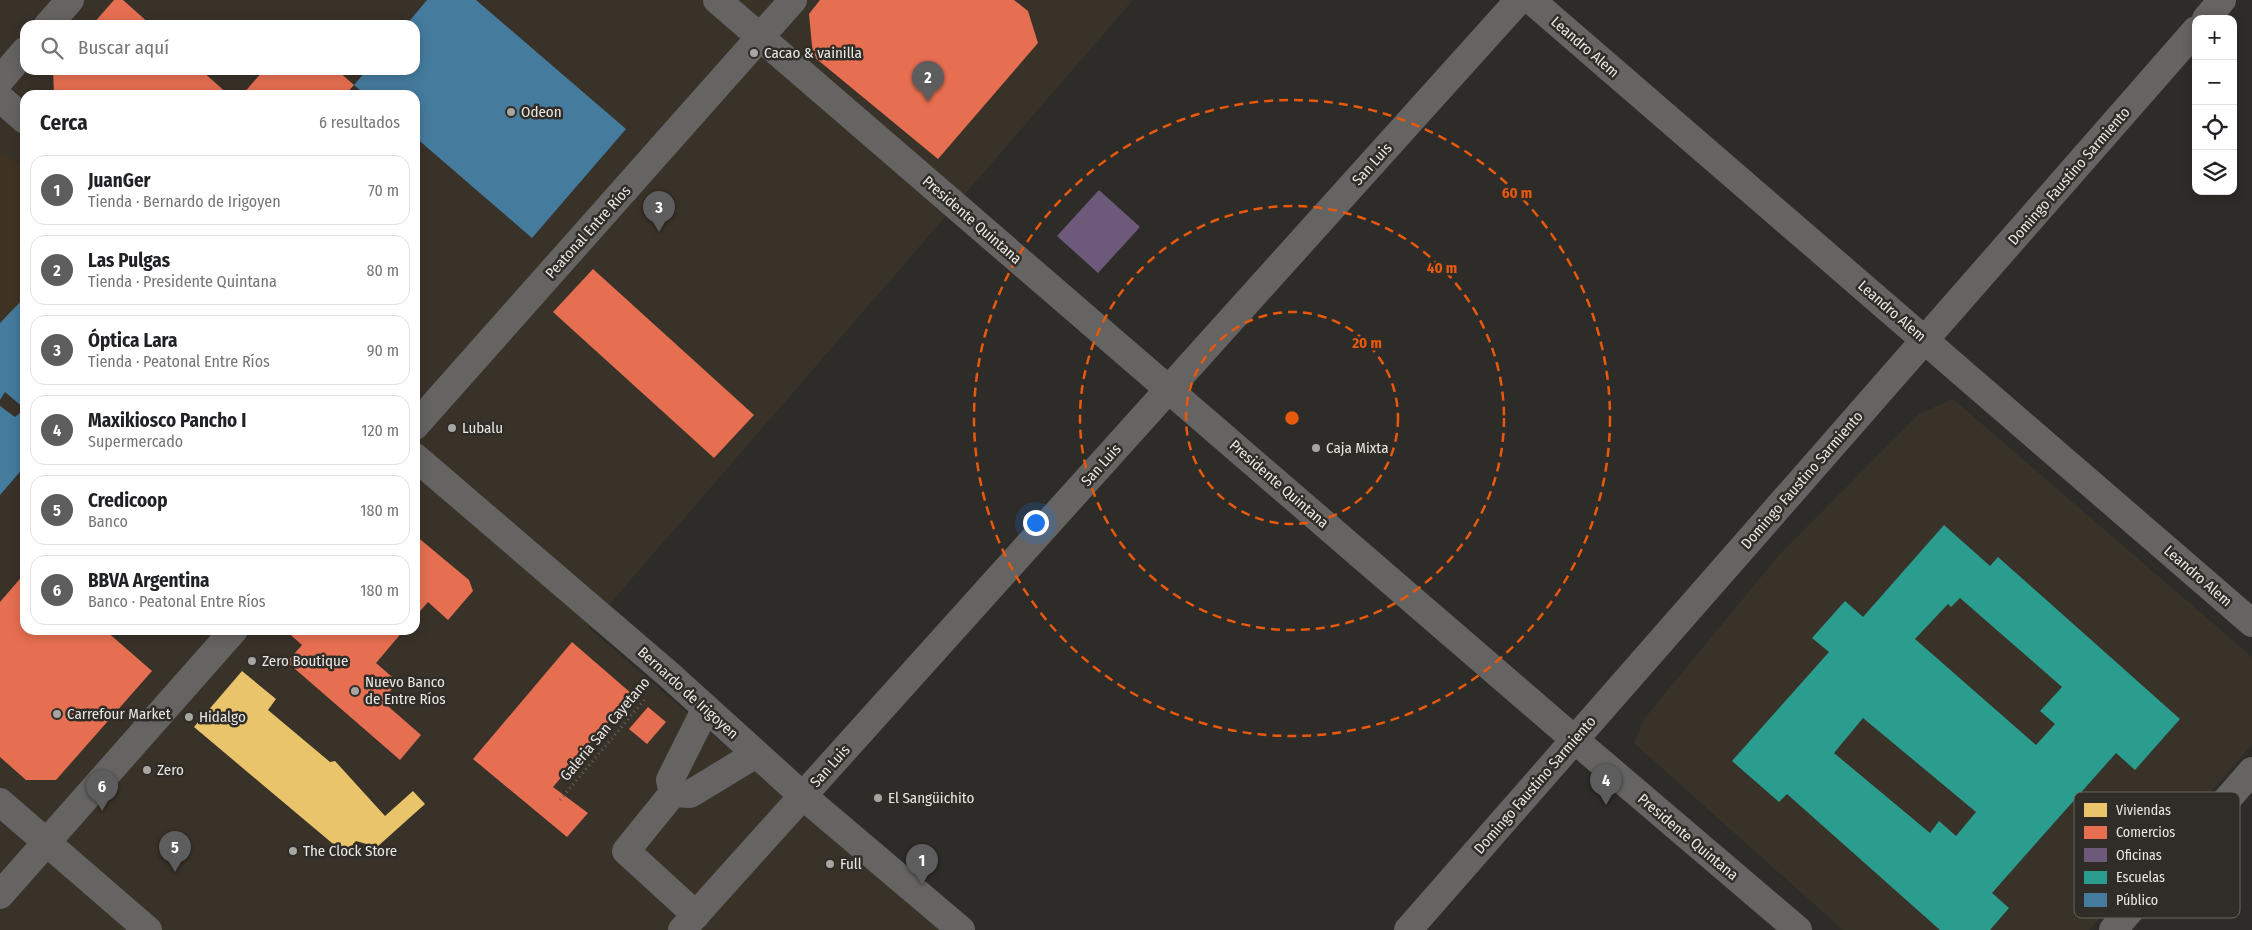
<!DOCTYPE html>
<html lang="es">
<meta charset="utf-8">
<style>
:root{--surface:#fff;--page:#f6f6f6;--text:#202124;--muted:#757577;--line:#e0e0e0;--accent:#5d5d5d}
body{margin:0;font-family:"Fira Sans Condensed",sans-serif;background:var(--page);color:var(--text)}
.controls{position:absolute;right:15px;top:15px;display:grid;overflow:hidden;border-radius:10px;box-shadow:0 2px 12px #0003}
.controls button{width:45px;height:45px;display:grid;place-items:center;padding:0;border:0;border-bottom:1px solid var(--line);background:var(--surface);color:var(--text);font:25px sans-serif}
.you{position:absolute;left:1035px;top:522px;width:18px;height:18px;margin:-12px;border:4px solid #fff;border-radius:50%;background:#1a73e8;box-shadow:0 0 0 8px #1a73e833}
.badge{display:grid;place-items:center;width:32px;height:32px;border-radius:50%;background:var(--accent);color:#fff;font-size:16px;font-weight:700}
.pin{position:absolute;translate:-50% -41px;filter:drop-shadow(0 1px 2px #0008)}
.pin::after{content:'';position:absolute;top:26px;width:18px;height:15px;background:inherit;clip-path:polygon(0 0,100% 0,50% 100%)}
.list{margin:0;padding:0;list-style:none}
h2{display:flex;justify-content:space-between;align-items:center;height:65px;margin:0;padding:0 20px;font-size:21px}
h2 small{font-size:16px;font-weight:400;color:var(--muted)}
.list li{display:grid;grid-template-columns:32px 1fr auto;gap:15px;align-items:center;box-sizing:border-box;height:70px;margin:0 10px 10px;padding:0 10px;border:1px solid var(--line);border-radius:15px}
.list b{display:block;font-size:19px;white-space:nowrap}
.list p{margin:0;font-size:16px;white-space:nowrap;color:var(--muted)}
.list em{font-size:16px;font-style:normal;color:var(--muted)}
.icon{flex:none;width:28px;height:28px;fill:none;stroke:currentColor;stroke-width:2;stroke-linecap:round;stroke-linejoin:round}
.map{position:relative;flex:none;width:2252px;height:930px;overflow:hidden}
.search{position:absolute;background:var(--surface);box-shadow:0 2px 12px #0003;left:20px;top:20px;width:400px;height:55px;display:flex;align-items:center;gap:12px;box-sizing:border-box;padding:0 18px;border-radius:15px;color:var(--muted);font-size:19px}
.panel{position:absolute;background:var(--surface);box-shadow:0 2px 12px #0003;left:20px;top:90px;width:400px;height:545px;border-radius:15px}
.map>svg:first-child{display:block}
</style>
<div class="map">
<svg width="2252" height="930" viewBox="0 0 2252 930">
<rect width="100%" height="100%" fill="#2e2c29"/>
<g fill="#393229" fill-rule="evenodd">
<path d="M0 0H1133L589 628 939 930H0ZM25 25H415V70H25ZM25 95H415V630H25Z"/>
<polygon points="1953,399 2252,657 2252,745 2089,930 1843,930 1634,743 1644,719 1779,555 1919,414"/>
</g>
<polygon fill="#3f3323" points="6,155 25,168 25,298 0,325 0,157"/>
<polygon fill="#e9c46a" points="242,671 276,699 268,710 330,762 335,761 385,816 413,791 425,804 377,847 356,841 345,854 194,727"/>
<g fill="#e76f51">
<polygon points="114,0 123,0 151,25 92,25"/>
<polygon points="820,0 1014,0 1028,11 1038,43 938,159 813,56 809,14"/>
<polygon points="53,70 201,70 229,95 54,95"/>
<polygon points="264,70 337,70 354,85 345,95 242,95"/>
<polygon points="593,269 754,415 714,458 553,312"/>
<polygon points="415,535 469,580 473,591 448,620 428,602 415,617"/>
<polygon points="25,573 25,630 105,630 152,671 56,780 26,780 0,757 0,602"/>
<polygon points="285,630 404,630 376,663 398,682 382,701 421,735 400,760 287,662 302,645"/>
<polygon points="572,642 632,694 553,787 588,813 567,837 473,759"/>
<polygon points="648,707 666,722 647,744 629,729"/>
</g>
<polygon fill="#6d597a" points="1099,190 1140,227 1098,273 1057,236"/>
<path fill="#2a9d8f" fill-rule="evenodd" d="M1944 525 1990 566 1998 557 2180 719 2135 770 2116 753 1992 893 2009 908 1990 930H1940L1787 794 1779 802 1732 761 1829 652 1812 638 1845 601 1863 617ZM1960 598 2062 687 2040 711 2055 724 2036 745 1915 639 1948 604 1951 607ZM1863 718 1976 812 1956 836 1939 821 1930 833 1834 753Z"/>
<g fill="#457b9d">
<polygon points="427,0 476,0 626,129 532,238 415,137 415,95 366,95 354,85 367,70 415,70 415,25 406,25"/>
<polygon points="25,297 25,409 5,392 0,400 0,323"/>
<polygon points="0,406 15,417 25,409 25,466 0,495"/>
</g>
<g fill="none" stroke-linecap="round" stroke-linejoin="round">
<polyline stroke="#666664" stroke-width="3" stroke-dasharray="1 4" stroke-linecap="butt" points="560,800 646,698"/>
<g stroke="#656463" stroke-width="28">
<polyline points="717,0 1575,740 1798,930"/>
<polyline points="1531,0 2252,623"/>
<polyline points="2206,19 2222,0"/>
<polyline points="48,25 70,0"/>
<polyline points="0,80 25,51"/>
<polyline points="0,98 25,120"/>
<polyline points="415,426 793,0"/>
<polyline points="415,457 667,673 803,796 961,930"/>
<polyline points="706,708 670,780 673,793 690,794 756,754"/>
<polyline points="673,793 626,851 696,915"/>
<polyline points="0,802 148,930"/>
<polyline points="0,895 234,630"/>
<polyline points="682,930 1519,0"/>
<polyline points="1408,930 2196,30"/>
<polyline points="2113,930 2252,771"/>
</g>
</g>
<g fill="none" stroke="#e8590c" stroke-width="2.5" stroke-dasharray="9 6">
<circle cx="1292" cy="418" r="106"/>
<circle cx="1292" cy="418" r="212"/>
<circle cx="1292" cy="418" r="318"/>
</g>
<g fill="#a8a6a2" stroke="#302c27" stroke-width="2">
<circle cx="754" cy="53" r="5"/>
<circle cx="511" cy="112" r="5"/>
<circle cx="452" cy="428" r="5"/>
<circle cx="1316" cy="448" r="5"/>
<circle cx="252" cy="661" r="5"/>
<circle cx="355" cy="691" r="5"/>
<circle cx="57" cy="714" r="5"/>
<circle cx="189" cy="717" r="5"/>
<circle cx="147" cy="770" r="5"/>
<circle cx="878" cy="798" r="5"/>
<circle cx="293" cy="851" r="5"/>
<circle cx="830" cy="864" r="5"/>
</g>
<g text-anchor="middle" stroke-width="5" stroke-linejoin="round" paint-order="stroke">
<g font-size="15" fill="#e9e7e3" stroke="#302c27">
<text transform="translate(1585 47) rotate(41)" y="5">Leandro Alem</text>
<text transform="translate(1372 164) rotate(-48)" y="5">San Luis</text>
<text transform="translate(2069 176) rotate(-49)" y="5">Domingo Faustino Sarmiento</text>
<text transform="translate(972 220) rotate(41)" y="5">Presidente Quintana</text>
<text transform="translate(588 232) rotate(-48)" y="5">Peatonal Entre Ríos</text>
<text transform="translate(1892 311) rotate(41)" y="5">Leandro Alem</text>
<text transform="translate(1101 465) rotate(-48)" y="5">San Luis</text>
<text transform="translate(1802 480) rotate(-49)" y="5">Domingo Faustino Sarmiento</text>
<text transform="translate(1279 484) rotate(41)" y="5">Presidente Quintana</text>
<text transform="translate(2198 576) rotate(41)" y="5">Leandro Alem</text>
<text transform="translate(688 693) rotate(42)" y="5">Bernardo de Irigoyen</text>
<text transform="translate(605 729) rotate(-50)" y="5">Galeria San Cayetano</text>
<text transform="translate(830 766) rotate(-48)" y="5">San Luis</text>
<text transform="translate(1535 785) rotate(-49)" y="5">Domingo Faustino Sarmiento</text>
<text transform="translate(1688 837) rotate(40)" y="5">Presidente Quintana</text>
</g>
<g font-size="15" fill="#e9e7e3" stroke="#302c27" text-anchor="start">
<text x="764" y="58">Cacao &amp; vainilla</text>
<text x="521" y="117">Odeon</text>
<text x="462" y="433">Lubalu</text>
<text x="1326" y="453">Caja Mixta</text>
<text x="262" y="666">Zero Boutique</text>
<text x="365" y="687">Nuevo Banco<tspan x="365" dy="17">de Entre Ríos</tspan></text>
<text x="67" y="719">Carrefour Market</text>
<text x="199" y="722">Hidalgo</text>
<text x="157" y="775">Zero</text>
<text x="888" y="803">El Sangüichito</text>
<text x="303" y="856">The Clock Store</text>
<text x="840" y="869">Full</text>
</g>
</g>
<rect x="2074" y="792" width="166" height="126" rx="8" fill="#302c27" stroke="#68645f" stroke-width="1"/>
<rect x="2084" y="803" width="23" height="14" fill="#e9c46a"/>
<rect x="2084" y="826" width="23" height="13" fill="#e76f51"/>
<rect x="2084" y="848" width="23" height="14" fill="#6d597a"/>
<rect x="2084" y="871" width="23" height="13" fill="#2a9d8f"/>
<rect x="2084" y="893" width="23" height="14" fill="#457b9d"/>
<g font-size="14" fill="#e9e7e3">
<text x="2116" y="815">Viviendas</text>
<text x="2116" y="837">Comercios</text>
<text x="2116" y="860">Oficinas</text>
<text x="2116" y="882">Escuelas</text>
<text x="2116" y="905">Público</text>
</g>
<circle cx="1292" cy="418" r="8" fill="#e8590c" stroke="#302c27" stroke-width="2.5"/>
<g font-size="15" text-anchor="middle" font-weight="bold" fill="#e8590c" stroke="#302c27" stroke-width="5" stroke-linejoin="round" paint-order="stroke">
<text x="1517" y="198">60 m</text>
<text x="1442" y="273">40 m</text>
<text x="1367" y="348">20 m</text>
</g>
</svg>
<div class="controls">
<button>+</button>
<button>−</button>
<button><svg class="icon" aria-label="locate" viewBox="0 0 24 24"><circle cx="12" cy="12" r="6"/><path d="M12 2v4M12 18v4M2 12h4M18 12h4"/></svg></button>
<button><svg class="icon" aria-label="layers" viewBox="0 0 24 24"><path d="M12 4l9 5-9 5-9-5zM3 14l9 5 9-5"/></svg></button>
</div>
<div class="you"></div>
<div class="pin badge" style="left:922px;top:885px">1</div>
<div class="pin badge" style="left:928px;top:102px">2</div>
<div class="pin badge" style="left:659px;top:232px">3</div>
<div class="pin badge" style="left:1606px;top:805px">4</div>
<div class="pin badge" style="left:175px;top:872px">5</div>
<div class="pin badge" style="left:102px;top:811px">6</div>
<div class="search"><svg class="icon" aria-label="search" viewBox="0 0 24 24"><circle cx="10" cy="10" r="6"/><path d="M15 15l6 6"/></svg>Buscar aquí</div>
<section class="panel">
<h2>Cerca<small>6 resultados</small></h2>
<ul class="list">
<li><span class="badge">1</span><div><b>JuanGer</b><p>Tienda · Bernardo de Irigoyen</p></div><em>70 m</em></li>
<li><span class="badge">2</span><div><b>Las Pulgas</b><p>Tienda · Presidente Quintana</p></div><em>80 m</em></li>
<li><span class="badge">3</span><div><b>Óptica Lara</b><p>Tienda · Peatonal Entre Ríos</p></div><em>90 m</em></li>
<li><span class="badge">4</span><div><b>Maxikiosco Pancho I</b><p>Supermercado</p></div><em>120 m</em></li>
<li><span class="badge">5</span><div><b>Credicoop</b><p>Banco</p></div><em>180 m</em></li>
<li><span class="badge">6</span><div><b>BBVA Argentina</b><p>Banco · Peatonal Entre Ríos</p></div><em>180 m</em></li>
</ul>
</section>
</div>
